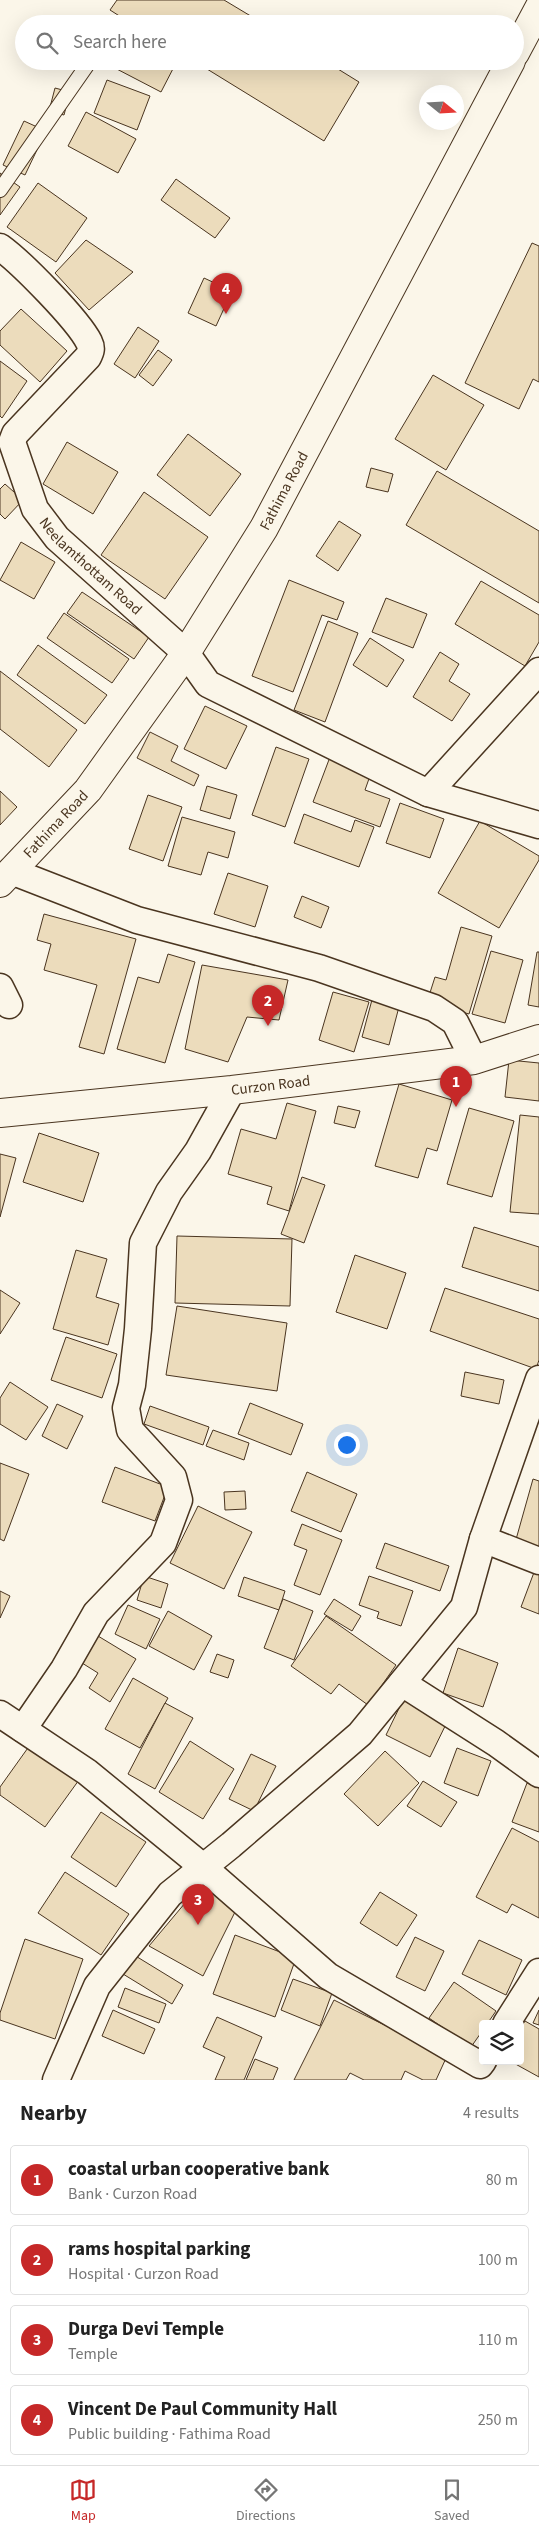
<!DOCTYPE html>
<meta charset="utf-8">
<style>
:root{--surface:#fff;--page:#f2f2f2;--text:#222;--muted:#767676;--line:#e0e0e0;--accent:#c62828}
body{margin:0;font-family:"Source Sans 3",sans-serif;background:var(--page);color:var(--text)}
.controls{position:absolute;right:15px;bottom:15px;display:grid;overflow:hidden;border-radius:5px;box-shadow:0 5px 20px #0002}
.controls button{width:45px;height:45px;display:grid;place-items:center;padding:0;border:0;border-bottom:1px solid var(--line);background:var(--surface);color:var(--text);font:25px sans-serif}
.compass{position:absolute;left:419px;top:85px;width:45px;height:45px;border-radius:50%;background:var(--surface);box-shadow:0 5px 20px #0002;rotate:108deg}
.you{position:absolute;left:346px;top:1444px;width:18px;height:18px;margin:-12px;border:4px solid #fff;border-radius:50%;background:#1a73e8;box-shadow:0 0 0 8px #1a73e833}
.badge{display:grid;place-items:center;width:32px;height:32px;border-radius:50%;background:var(--accent);color:#fff;font-size:16px;font-weight:700}
.pin{position:absolute;translate:-50% -41px;filter:drop-shadow(0 1px 2px #0008)}
.pin::after{content:'';position:absolute;top:26px;width:18px;height:15px;background:inherit;clip-path:polygon(0 0,100% 0,50% 100%)}
.list{margin:0;padding:0;list-style:none}
h2{display:flex;justify-content:space-between;align-items:center;height:65px;margin:0;padding:0 20px;font-size:21px}
h2 small{font-size:16px;font-weight:400;color:var(--muted)}
.list li{display:grid;grid-template-columns:32px 1fr auto;gap:15px;align-items:center;box-sizing:border-box;height:70px;margin:0 10px 10px;padding:0 10px;border:1px solid var(--line);border-radius:5px}
.list b{display:block;font-size:19px;white-space:nowrap}
.list p{margin:0;font-size:16px;white-space:nowrap;color:var(--muted)}
.list em{font-size:16px;font-style:normal;color:var(--muted)}
.icon{flex:none;width:28px;height:28px;fill:none;stroke:currentColor;stroke-width:2;stroke-linecap:round;stroke-linejoin:round}
.map{position:relative;flex:none;width:539px;height:2080px;overflow:hidden}
.search{position:absolute;background:var(--surface);box-shadow:0 5px 20px #0002;left:15px;right:15px;top:15px;height:55px;display:flex;align-items:center;gap:12px;box-sizing:border-box;padding:0 18px;border-radius:28px;color:var(--muted);font-size:19px}
.sheet{height:385px;background:var(--surface)}
nav{display:flex;justify-content:space-around;align-items:center;box-sizing:border-box;height:70px;border-top:1px solid var(--line);background:var(--surface);font-size:14px;color:var(--muted)}
nav a{display:grid;justify-items:center;gap:2px}
nav .on{color:var(--accent)}
.map>svg:first-child{display:block}
</style>
<div class="map">
<svg width="539" height="2080" viewBox="0 0 539 2080">
<rect width="100%" height="100%" fill="#fbf6e9"/>
<g fill="#ecdcbc" stroke="#4a3520">
<polygon points="117,0 224,0 264,24 132,24 110,10"/>
<polygon points="113,61 177,61 161,92 111,66"/>
<polygon points="194,61 325,61 359,82 324,141"/>
<polygon points="107,80 150,96 137,130 94,113"/>
<polygon points="55,88 70,92 64,115 49,111"/>
<polygon points="86,112 136,139 118,173 68,146"/>
<polygon points="24,121 46,131 25,175 3,165"/>
<polygon points="0,173 20,187 0,215"/>
<polygon points="176,179 230,218 215,238 161,200"/>
<polygon points="38,183 87,218 56,262 7,227"/>
<polygon points="86,240 133,272 89,310 55,273"/>
<polygon points="532,243 539,246 539,382 533,379 519,409 465,383"/>
<polygon points="204,278 232,291 216,326 188,313"/>
<polygon points="21,309 67,351 40,382 0,345 0,331"/>
<polygon points="138,327 159,341 135,378 114,364"/>
<polygon points="158,350 172,360 153,386 139,375"/>
<polygon points="0,361 27,381 2,418 0,416"/>
<polygon points="433,375 484,405 446,470 395,439"/>
<polygon points="188,434 241,474 210,516 157,475"/>
<polygon points="67,442 118,472 93,514 43,484"/>
<polygon points="371,468 393,474 388,492 366,487"/>
<polygon points="437,471 539,531 539,603 406,525"/>
<polygon points="5,484 23,500 5,519 0,514 0,489"/>
<polygon points="144,492 208,537 165,599 101,555"/>
<polygon points="339,521 361,535 338,571 316,556"/>
<polygon points="21,542 55,562 34,599 0,580"/>
<polygon points="289,580 344,602 337,620 322,615 293,692 252,676"/>
<polygon points="481,581 539,615 539,642 525,666 455,624"/>
<polygon points="82,592 149,637 134,659 67,613"/>
<polygon points="386,598 427,614 413,648 372,632"/>
<polygon points="64,613 129,659 112,683 47,638"/>
<polygon points="328,621 358,633 325,722 294,710"/>
<polygon points="370,638 404,660 387,687 353,665"/>
<polygon points="38,645 107,695 85,724 17,675"/>
<polygon points="440,652 459,664 449,681 470,694 452,721 413,697"/>
<polygon points="0,671 77,730 49,767 0,729"/>
<polygon points="205,706 247,726 226,769 184,749"/>
<polygon points="150,732 178,746 171,761 199,775 194,786 137,758"/>
<polygon points="276,747 309,759 285,827 252,815"/>
<polygon points="330,757 371,773 365,790 390,799 380,827 313,802"/>
<polygon points="207,786 237,795 230,819 200,810"/>
<polygon points="0,791 17,807 0,825"/>
<polygon points="148,795 182,807 163,861 129,849"/>
<polygon points="400,803 444,819 430,858 386,843"/>
<polygon points="304,814 351,832 355,820 374,827 359,867 294,843"/>
<polygon points="182,817 235,832 228,858 208,852 201,875 168,866"/>
<polygon points="480,821 539,856 539,860 499,928 438,893"/>
<polygon points="228,873 268,886 255,927 214,914"/>
<polygon points="302,896 329,907 321,928 294,917"/>
<polygon points="44,914 136,939 104,1054 79,1047 97,985 44,970 51,944 37,940"/>
<polygon points="461,927 492,936 469,1014 427,1002 435,977 446,980"/>
<polygon points="491,951 523,960 505,1023 472,1014"/>
<polygon points="537,952 539,952 539,1007 528,1005"/>
<polygon points="168,954 195,962 165,1063 117,1049 138,977 159,983"/>
<polygon points="202,965 288,980 279,1020 247,1017 228,1062 185,1049"/>
<polygon points="333,992 369,1002 354,1052 319,1040"/>
<polygon points="373,996 400,1003 389,1045 362,1037"/>
<polygon points="509,1060 539,1063 539,1101 505,1097"/>
<polygon points="399,1084 452,1100 437,1151 427,1148 418,1178 375,1166"/>
<polygon points="287,1103 316,1111 289,1211 267,1204 272,1187 228,1174 241,1129 276,1139"/>
<polygon points="338,1106 360,1111 355,1128 334,1123"/>
<polygon points="469,1108 514,1121 492,1197 447,1184"/>
<polygon points="520,1115 539,1117 539,1214 510,1212"/>
<polygon points="39,1133 99,1153 83,1202 23,1182"/>
<polygon points="0,1154 16,1158 0,1217"/>
<polygon points="302,1177 325,1185 304,1243 281,1234"/>
<polygon points="474,1227 539,1247 539,1291 462,1267"/>
<polygon points="177,1236 292,1239 290,1306 175,1303"/>
<polygon points="76,1250 107,1259 96,1297 119,1304 108,1345 53,1329"/>
<polygon points="355,1255 406,1273 387,1329 336,1312"/>
<polygon points="445,1288 539,1319 539,1360 536,1369 430,1331"/>
<polygon points="0,1290 20,1303 0,1334"/>
<polygon points="177,1306 287,1323 277,1391 166,1375"/>
<polygon points="66,1337 117,1354 102,1398 51,1380"/>
<polygon points="465,1372 504,1380 499,1404 461,1396"/>
<polygon points="10,1382 48,1407 26,1440 0,1424 0,1398"/>
<polygon points="250,1403 303,1424 291,1455 238,1434"/>
<polygon points="57,1404 83,1416 67,1449 42,1436"/>
<polygon points="150,1406 209,1427 203,1445 144,1424"/>
<polygon points="213,1430 249,1443 244,1460 206,1446"/>
<polygon points="0,1463 29,1474 4,1541 0,1539"/>
<polygon points="115,1467 168,1487 155,1521 102,1502"/>
<polygon points="307,1472 357,1494 341,1532 291,1511"/>
<polygon points="533,1479 539,1481 539,1550 515,1543"/>
<polygon points="245,1491 246,1509 225,1510 224,1492"/>
<polygon points="198,1506 252,1532 224,1589 170,1563"/>
<polygon points="302,1524 342,1540 320,1595 294,1585 307,1550 294,1545"/>
<polygon points="385,1543 449,1566 440,1591 376,1568"/>
<polygon points="536,1567 539,1568 539,1614 521,1607"/>
<polygon points="144,1576 168,1584 161,1608 137,1600"/>
<polygon points="369,1576 413,1591 401,1626 377,1618 379,1612 359,1605"/>
<polygon points="244,1577 285,1591 279,1610 238,1596"/>
<polygon points="0,1591 10,1596 0,1618"/>
<polygon points="283,1599 313,1611 294,1660 264,1648"/>
<polygon points="334,1599 361,1616 352,1631 324,1614"/>
<polygon points="128,1605 160,1619 146,1649 115,1634"/>
<polygon points="168,1611 212,1636 194,1670 149,1646"/>
<polygon points="326,1616 396,1665 368,1705 339,1684 331,1694 291,1666"/>
<polygon points="98,1636 136,1659 110,1702 89,1688 98,1673 82,1663"/>
<polygon points="458,1648 498,1663 483,1707 443,1693"/>
<polygon points="217,1654 234,1660 228,1678 210,1672"/>
<polygon points="133,1678 168,1698 140,1748 105,1729"/>
<polygon points="405,1696 449,1718 430,1757 386,1735"/>
<polygon points="165,1703 193,1718 155,1789 128,1774"/>
<polygon points="35,1738 84,1773 45,1827 0,1795 0,1787"/>
<polygon points="190,1741 234,1769 203,1819 159,1792"/>
<polygon points="457,1748 491,1761 478,1796 444,1783"/>
<polygon points="385,1751 419,1783 378,1826 344,1794"/>
<polygon points="251,1754 276,1766 254,1811 229,1799"/>
<polygon points="423,1781 457,1802 441,1827 407,1806"/>
<polygon points="527,1783 539,1788 539,1832 512,1822"/>
<polygon points="101,1812 146,1842 116,1887 71,1857"/>
<polygon points="512,1828 539,1842 539,1918 512,1904 507,1913 476,1897"/>
<polygon points="65,1872 129,1914 101,1955 38,1913"/>
<polygon points="206,1878 239,1904 203,1976 149,1946"/>
<polygon points="380,1892 417,1915 397,1946 360,1923"/>
<polygon points="235,1935 296,1958 275,2017 213,1994"/>
<polygon points="415,1937 444,1951 425,1991 396,1977"/>
<polygon points="25,1939 83,1959 55,2039 0,2020 0,2013"/>
<polygon points="479,1940 522,1960 506,1995 462,1974"/>
<polygon points="134,1955 183,1985 172,2004 123,1974"/>
<polygon points="293,1979 332,1993 320,2026 281,2010"/>
<polygon points="454,1982 496,2011 487,2024 483,2024 483,2030 471,2047 429,2018"/>
<polygon points="125,1988 166,2004 159,2023 118,2007"/>
<polygon points="334,2000 447,2056 436,2080 423,2080 405,2071 401,2080 364,2080 350,2073 346,2080 294,2080"/>
<polygon points="113,2010 155,2029 144,2054 102,2036"/>
<polygon points="539,2010 539,2025 533,2023"/>
<polygon points="217,2017 262,2037 244,2080 215,2080 225,2057 203,2047"/>
<polygon points="525,2021 539,2029 539,2077 510,2061 520,2061 520,2029"/>
<polygon points="255,2059 278,2068 273,2080 246,2080"/>
</g>
<g fill="none" stroke-linecap="round" stroke-linejoin="round">
<g stroke="#4a3520" stroke-width="16">
<polyline id="lane" points="0,190 90,61"/>
</g>
<g stroke="#4a3520" stroke-width="29">
<g id="street">
<path id="s1" d="M0 247C21 262 78 320 89 342 92 348 91 351 88 357L15 434 12 442 35 509 57 538 186 653 208 684 428 793"/>
<polyline points="539,671 428,793 539,825"/>
<polyline points="11,871 137,920 319,968 434,1008 455,1022 474,1060"/>
<polyline points="0,987 9,1005"/>
<polyline points="483,1539 539,1561"/>
<polyline points="402,1683 496,1743 539,1774"/>
<polyline points="0,1714 87,1772 203,1867 328,1976 480,2065 483,2061"/>
<polyline points="23,1729 64,1669 96,1613 163,1543 179,1500 173,1477 130,1430 126,1408 132,1385 138,1329 143,1243 169,1192 198,1151 232,1090"/>
<polyline points="506,2024 539,1972"/>
<polyline points="56,2080 97,1986 170,1894 231,1845 360,1734 464,1607 483,1539 539,1379"/>
</g>
</g>
<g stroke="#4a3520" stroke-width="30">
<g id="secondary">
<polyline points="515,53 539,8"/>
<path id="s2" d="M0 883 88 790 186 653 264 528 511 61"/>
<path id="s3" d="M0 1113 232 1090 474 1060 539 1039"/>
</g>
</g>
<use href="#lane" stroke="#fbf6e9" stroke-width="14"/>
<use href="#street" stroke="#fbf6e9" stroke-width="26"/>
<use href="#secondary" stroke="#fbf6e9" stroke-width="28"/>
</g>
<g text-anchor="middle" stroke-width="4" stroke-linejoin="round" paint-order="stroke">
<g font-size="15" fill="#4a3520" stroke="#fbf6e9">
<text dy="5" stroke="none"><textPath href="#s2" startOffset="486">Fathima Road</textPath></text>
<text dy="5" stroke="none"><textPath href="#s1" startOffset="412">Neelamthottam Road</textPath></text>
<text dy="5" stroke="none"><textPath href="#s2" startOffset="81">Fathima Road</textPath></text>
<text dy="5" stroke="none"><textPath href="#s3" startOffset="272">Curzon Road</textPath></text>
</g>
</g>
</svg>
<div class="controls">
<button><svg class="icon" aria-label="layers" viewBox="0 0 24 24"><path d="M12 4l9 5-9 5-9-5zM3 14l9 5 9-5"/></svg></button>
</div>
<svg class="compass" viewBox="-18 -18 36 36"><path d="M0-13l5 13h-10z" fill="#e53935"/><path d="M0 13l5-13h-10z" fill="#767676"/></svg>
<div class="you"></div>
<div class="pin badge" style="left:456px;top:1107px">1</div>
<div class="pin badge" style="left:268px;top:1026px">2</div>
<div class="pin badge" style="left:198px;top:1925px">3</div>
<div class="pin badge" style="left:226px;top:314px">4</div>
<div class="search"><svg class="icon" aria-label="search" viewBox="0 0 24 24"><circle cx="10" cy="10" r="6"/><path d="M15 15l6 6"/></svg>Search here</div>
</div>
<section class="sheet">
<h2>Nearby<small>4 results</small></h2>
<ul class="list">
<li><span class="badge">1</span><div><b>coastal urban cooperative bank</b><p>Bank · Curzon Road</p></div><em>80 m</em></li>
<li><span class="badge">2</span><div><b>rams hospital parking</b><p>Hospital · Curzon Road</p></div><em>100 m</em></li>
<li><span class="badge">3</span><div><b>Durga Devi Temple</b><p>Temple</p></div><em>110 m</em></li>
<li><span class="badge">4</span><div><b>Vincent De Paul Community Hall</b><p>Public building · Fathima Road</p></div><em>250 m</em></li>
</ul>
</section>
<nav>
<a class="on"><svg class="icon" aria-label="map" viewBox="0 0 24 24"><path d="M3 6l6-2 6 2 6-2v14l-6 2-6-2-6 2zM9 4v14M15 6v14"/></svg>Map</a>
<a><svg class="icon" aria-label="directions" viewBox="0 0 24 24"><path d="M12 3l9 9-9 9-9-9zM9 14v-3h6M13 9l2 2-2 2"/></svg>Directions</a>
<a><svg class="icon" aria-label="saved" viewBox="0 0 24 24"><path d="M7 4h10v16l-5-4-5 4z"/></svg>Saved</a>
</nav>
